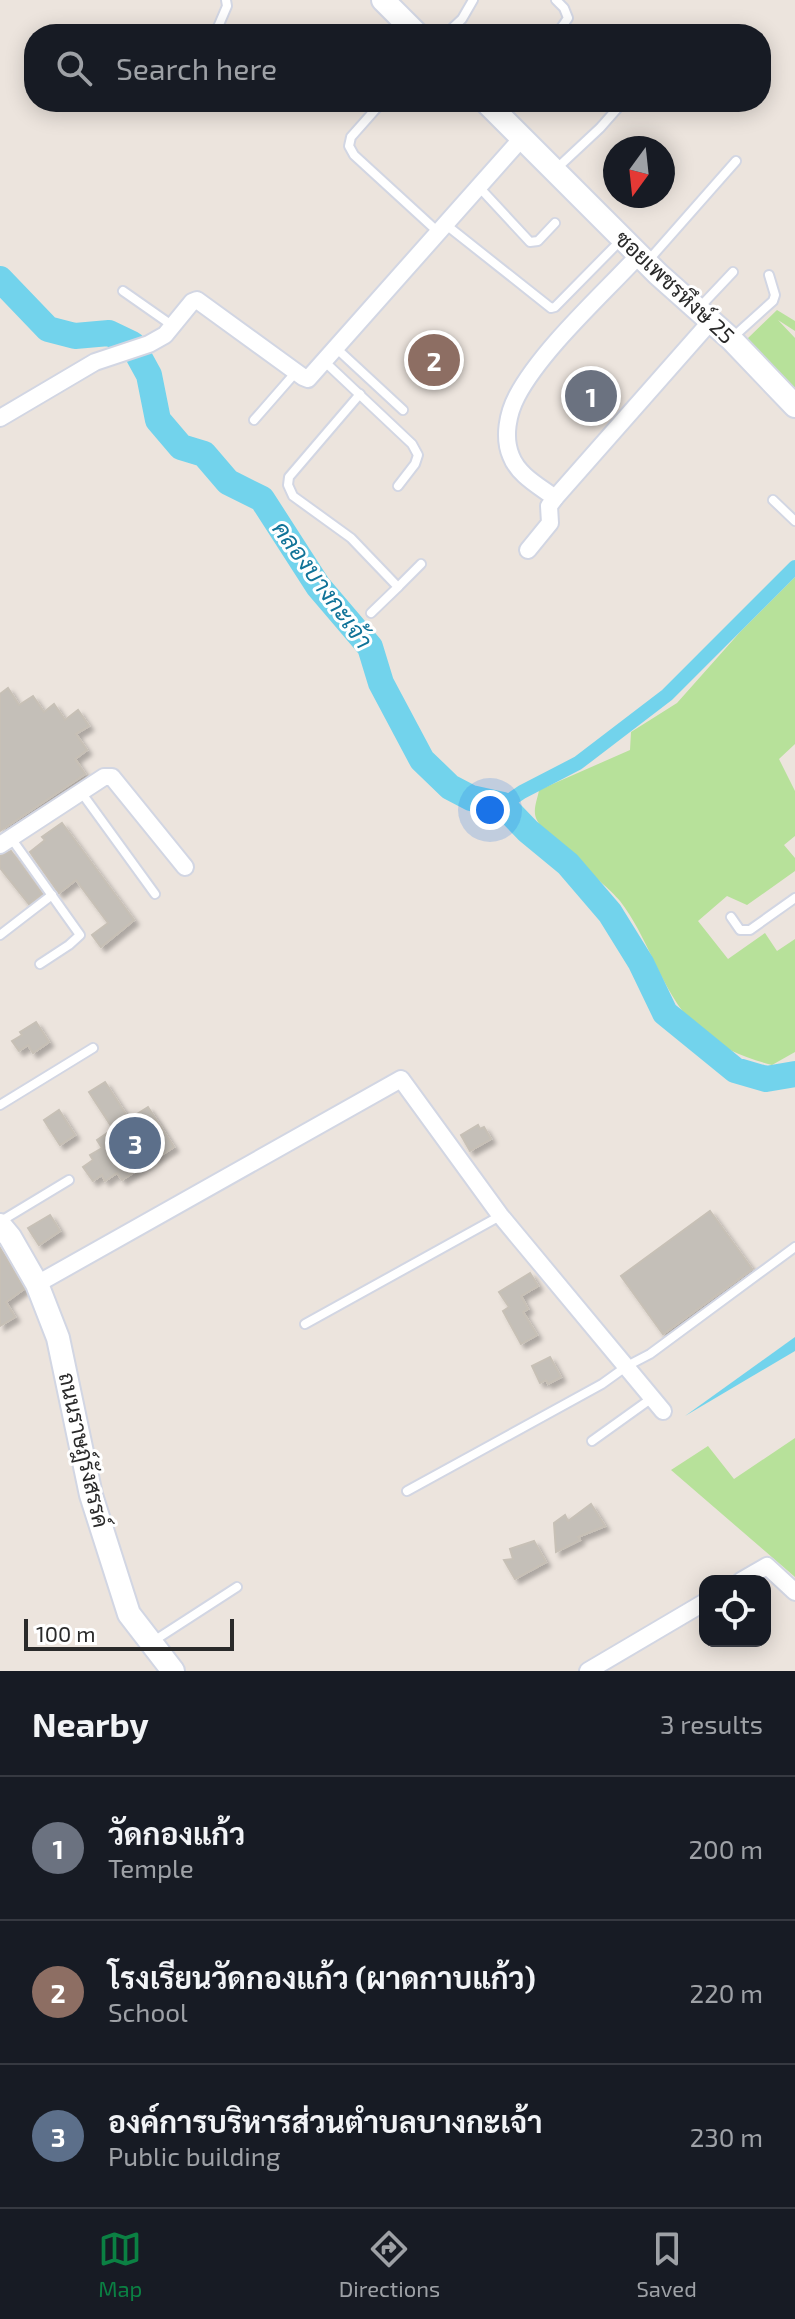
<!DOCTYPE html>
<meta charset="utf-8">
<style>
:root{--surface:#171b24;--page:#20242c;--text:#f1f3f6;--muted:#9ea1a6;--line:#363941;--accent:#0b8043}
body{margin:0;font-family:"Exo 2",Sarabun,sans-serif;background:var(--page);color:var(--text)}
.controls{position:absolute;right:24px;bottom:24px;display:grid;overflow:hidden;border-radius:16px;box-shadow:0 4px 20px #0003}
.controls button{width:72px;height:72px;display:grid;place-items:center;padding:0;border:0;border-bottom:2px solid var(--line);background:var(--surface);color:var(--text);font:40px sans-serif}
.compass{position:absolute;left:603px;top:136px;width:72px;height:72px;border-radius:50%;background:var(--surface);box-shadow:0 4px 20px #0003;rotate:195deg}
.scale{position:absolute;left:24px;bottom:20px;width:210px;box-sizing:border-box;padding-left:8px;border:4px solid #2a2a2a;border-top:0;font-size:22px;line-height:28px;white-space:nowrap;color:#2a2a2a;-webkit-text-stroke:6px #fff;paint-order:stroke}
.you{position:absolute;left:490px;top:810px;width:28px;height:28px;margin:-20px;border:6px solid #fff;border-radius:50%;background:#1a73e8;box-shadow:0 0 0 12px #1a73e833}
.badge{display:grid;place-items:center;width:52px;height:52px;border-radius:50%;background:var(--accent);color:#fff;font-size:26px;font-weight:700}
.pin{position:absolute;translate:-50% -50%;border:4px solid #fff;box-shadow:0 2px 8px #0006}
.list{margin:0;padding:0;list-style:none}
h2{display:flex;justify-content:space-between;align-items:center;height:104px;margin:0;padding:0 32px;font-size:34px}
h2 small{font-size:26px;font-weight:400;color:var(--muted)}
.list li{display:grid;grid-template-columns:52px 1fr auto;gap:24px;align-items:center;box-sizing:border-box;height:144px;padding:0 32px;border-top:2px solid var(--line)}
.list b{display:block;font-size:30px;white-space:nowrap}
.list p{margin:0;font-size:26px;white-space:nowrap;color:var(--muted)}
.list em{font-size:26px;font-style:normal;color:var(--muted)}
.icon{flex:none;width:44px;height:44px;fill:none;stroke:currentColor;stroke-width:2;stroke-linecap:round;stroke-linejoin:round}
.map{position:relative;flex:none;width:795px;height:1671px;overflow:hidden}
.search{position:absolute;background:var(--surface);box-shadow:0 4px 20px #0003;left:24px;right:24px;top:24px;height:88px;display:flex;align-items:center;gap:20px;box-sizing:border-box;padding:0 28px;border-radius:32px;color:var(--muted);font-size:30px}
.sheet{height:536px;background:var(--surface)}
nav{display:flex;justify-content:space-around;align-items:center;box-sizing:border-box;height:112px;border-top:2px solid var(--line);background:var(--surface);font-size:22px;color:var(--muted)}
nav a{display:grid;justify-items:center;gap:4px}
nav .on{color:var(--accent)}
.map>svg:first-child{display:block}
</style>
<div class="map">
<svg width="795" height="1671" viewBox="0 0 795 1671">
<defs>
<filter id="shadow"><feDropShadow dx="4.5" dy="4.5" stdDeviation="2" flood-color="#0004"/></filter>
</defs>
<rect width="100%" height="100%" fill="#ece4dd"/>
<g fill="#b7e19a">
<polygon points="777,310 795,321 795,331 778,320 795,338 795,398 745,341"/>
<path d="M795 577V744L779 759 795 791V836L784 845 795 858V871L747 905 727 896 698 921 728 959 765 933 777 951 795 939V1052L772 1065C748 1059 720 1048 701 1031 662 997 651 941 620 901 603 879 537 835 535 814 534 806 538 797 539 790L630 750 631 732 677 703 741 631Z"/>
<polygon points="795,1438 795,1577 671,1470 708,1446 734,1479"/>
</g>
<polygon fill="#72d3ec" points="795,1337 795,1351 685,1416"/>
<g fill="none" stroke-linecap="round" stroke-linejoin="round">
<polyline stroke="#72d3ec" stroke-width="14" points="503,805 522,792 578,763 667,695 795,567"/>
<polyline stroke="#72d3ec" stroke-width="26" points="0,279 48,329 75,336 109,333 132,344 149,375 158,420 181,447 204,454 228,482 262,499 318,586 370,647 381,683 422,760 450,787 471,798 503,805 528,831 568,864 610,913 641,963 665,1013 735,1070 766,1079 795,1074"/>
</g>
<g fill="#c4bfb8" stroke="#c7c0b6" stroke-width="2" filter="url(#shadow)">
<polygon points="8,688 19,705 33,696 44,712 54,704 65,720 78,710 89,726 76,734 87,750 75,759 85,774 0,831 0,694"/>
<polygon points="62,823 134,920 101,947 92,935 108,923 76,880 59,893 30,852 45,840 42,837"/>
<polygon points="11,851 42,894 29,904 0,868 0,856"/>
<polygon points="36,1022 49,1042 33,1053 28,1045 19,1051 12,1041 22,1035 20,1032"/>
<polygon points="105,1082 129,1119 148,1107 174,1147 122,1180 117,1173 105,1181 102,1175 93,1181 83,1167 93,1160 90,1155 102,1148 97,1140 113,1129 89,1092"/>
<polygon points="59,1110 75,1135 60,1145 44,1120"/>
<polygon points="478,1125 480,1129 484,1127 491,1139 470,1151 461,1135"/>
<polygon points="710,1211 752,1269 663,1334 621,1276"/>
<polygon points="50,1215 60,1231 39,1245 28,1228"/>
<polygon points="0,1248 24,1289 6,1302 15,1317 0,1326"/>
<polygon points="530,1273 538,1286 521,1296 528,1309 523,1312 537,1335 521,1344 503,1311 509,1307 499,1292"/>
<polygon points="550,1357 561,1377 548,1384 546,1380 540,1383 532,1366"/>
<polygon points="591,1504 605,1526 578,1537 580,1540 556,1552 554,1523 565,1515 568,1521"/>
<polygon points="534,1541 546,1562 515,1579 504,1560 513,1559 510,1549"/>
</g>
<g fill="none" stroke-linecap="round" stroke-linejoin="round">
<g stroke="#d2d6e3" stroke-width="12">
<g id="lane">
<polyline points="556,0 564,8 568,18 557,34"/>
<polyline points="215,34 227,6 226,0"/>
<polyline points="446,34 462,19 473,0"/>
<polyline points="382,102 351,137 349,146 354,155 437,231"/>
<polyline points="500,115 515,102"/>
<polyline points="555,170 600,128 623,102"/>
<polyline points="479,187 530,242 538,241 555,223"/>
<polyline points="445,224 551,308 555,307 622,239"/>
<polyline points="647,262 736,161"/>
<polyline points="123,291 173,326"/>
<polyline points="699,308 733,272"/>
<polyline points="732,338 773,301 775,295 769,275"/>
<polyline points="336,348 403,410"/>
<polyline points="325,362 412,444 418,455 415,464 398,486"/>
<polyline points="360,394 289,477 288,485 293,496 351,538 398,587 371,613"/>
<polyline points="254,420 296,372"/>
<polyline points="773,500 795,521"/>
<polyline points="398,587 421,564"/>
<polyline points="81,792 155,894"/>
<polyline points="11,838 80,935 69,945 40,964"/>
<polyline points="731,917 740,930 750,930 795,898"/>
<polyline points="0,935 52,895"/>
<polyline points="0,1105 93,1048"/>
<polyline points="1,1221 69,1180"/>
<polyline points="305,1324 500,1216"/>
<polyline points="592,1441 652,1398"/>
<polyline points="407,1491 602,1384 627,1366 650,1354 795,1247"/>
<polyline points="152,1642 237,1587"/>
</g>
</g>
<g stroke="#d2d6e3" stroke-width="20">
<g id="street">
<polyline points="0,418 95,362 149,344 165,335 192,302 197,300 303,377 308,379 522,138"/>
<path d="M555 498C539 486 518 475 511 456 503 437 508 413 517 396 542 349 602 295 639 255"/>
<polyline points="528,550 550,523 549,506 555,498 711,321"/>
<polyline points="0,845 104,777 112,777 185,867"/>
<polyline points="37,1284 401,1079 500,1215 663,1411"/>
<polyline points="741,1581 767,1566 795,1592"/>
<polyline points="588,1671 705,1602"/>
</g>
</g>
<g stroke="#d2d6e3" stroke-width="26">
<g id="secondary">
<polyline points="383,0 417,34"/>
<polyline points="486,102 658,274 731,339 795,406"/>
<polyline points="0,1225 10,1237 37,1284 58,1338 91,1495 129,1614 173,1671"/>
</g>
</g>
<use href="#lane" stroke="#fff" stroke-width="8"/>
<use href="#street" stroke="#fff" stroke-width="16"/>
<use href="#secondary" stroke="#fff" stroke-width="22"/>
</g>
<g text-anchor="middle" stroke-width="6" stroke-linejoin="round" paint-order="stroke">
<g font-size="22" fill="#2a2a2a" stroke="#fff">
<text transform="translate(675 287) rotate(43)" y="8">ซอยเพชรหึงษ์ 25</text>
<text transform="translate(84 1450) rotate(77)" y="8">ถนนราษฎ์รังสรรค์</text>
</g>
<g font-size="24" font-style="italic" fill="#107398" stroke="#fff">
<text transform="translate(322 585) rotate(54)" y="8">คลองบางกะเจ้า</text>
</g>
</g>
</svg>
<div class="controls">
<button><svg class="icon" aria-label="locate" viewBox="0 0 24 24"><circle cx="12" cy="12" r="6"/><path d="M12 2v4M12 18v4M2 12h4M18 12h4"/></svg></button>
</div>
<svg class="compass" viewBox="-18 -18 36 36"><path d="M0-13l5 13h-10z" fill="#e53935"/><path d="M0 13l5-13h-10z" fill="#9ea1a6"/></svg>
<div class="scale">100 m</div>
<div class="you"></div>
<div class="pin badge" style="left:591px;top:396px;background:#6b7280">1</div>
<div class="pin badge" style="left:434px;top:360px;background:#8d6e63">2</div>
<div class="pin badge" style="left:135px;top:1143px;background:#5c6f8a">3</div>
<div class="search"><svg class="icon" aria-label="search" viewBox="0 0 24 24"><circle cx="10" cy="10" r="6"/><path d="M15 15l6 6"/></svg>Search here</div>
</div>
<section class="sheet">
<h2>Nearby<small>3 results</small></h2>
<ul class="list">
<li><span class="badge" style="background:#6b7280">1</span><div><b>วัดกองแก้ว</b><p>Temple</p></div><em>200 m</em></li>
<li><span class="badge" style="background:#8d6e63">2</span><div><b>โรงเรียนวัดกองแก้ว (ผาดกาบแก้ว)</b><p>School</p></div><em>220 m</em></li>
<li><span class="badge" style="background:#5c6f8a">3</span><div><b>องค์การบริหารส่วนตำบลบางกะเจ้า</b><p>Public building</p></div><em>230 m</em></li>
</ul>
</section>
<nav>
<a class="on"><svg class="icon" aria-label="map" viewBox="0 0 24 24"><path d="M3 6l6-2 6 2 6-2v14l-6 2-6-2-6 2zM9 4v14M15 6v14"/></svg>Map</a>
<a><svg class="icon" aria-label="directions" viewBox="0 0 24 24"><path d="M12 3l9 9-9 9-9-9zM9 14v-3h6M13 9l2 2-2 2"/></svg>Directions</a>
<a><svg class="icon" aria-label="saved" viewBox="0 0 24 24"><path d="M7 4h10v16l-5-4-5 4z"/></svg>Saved</a>
</nav>
